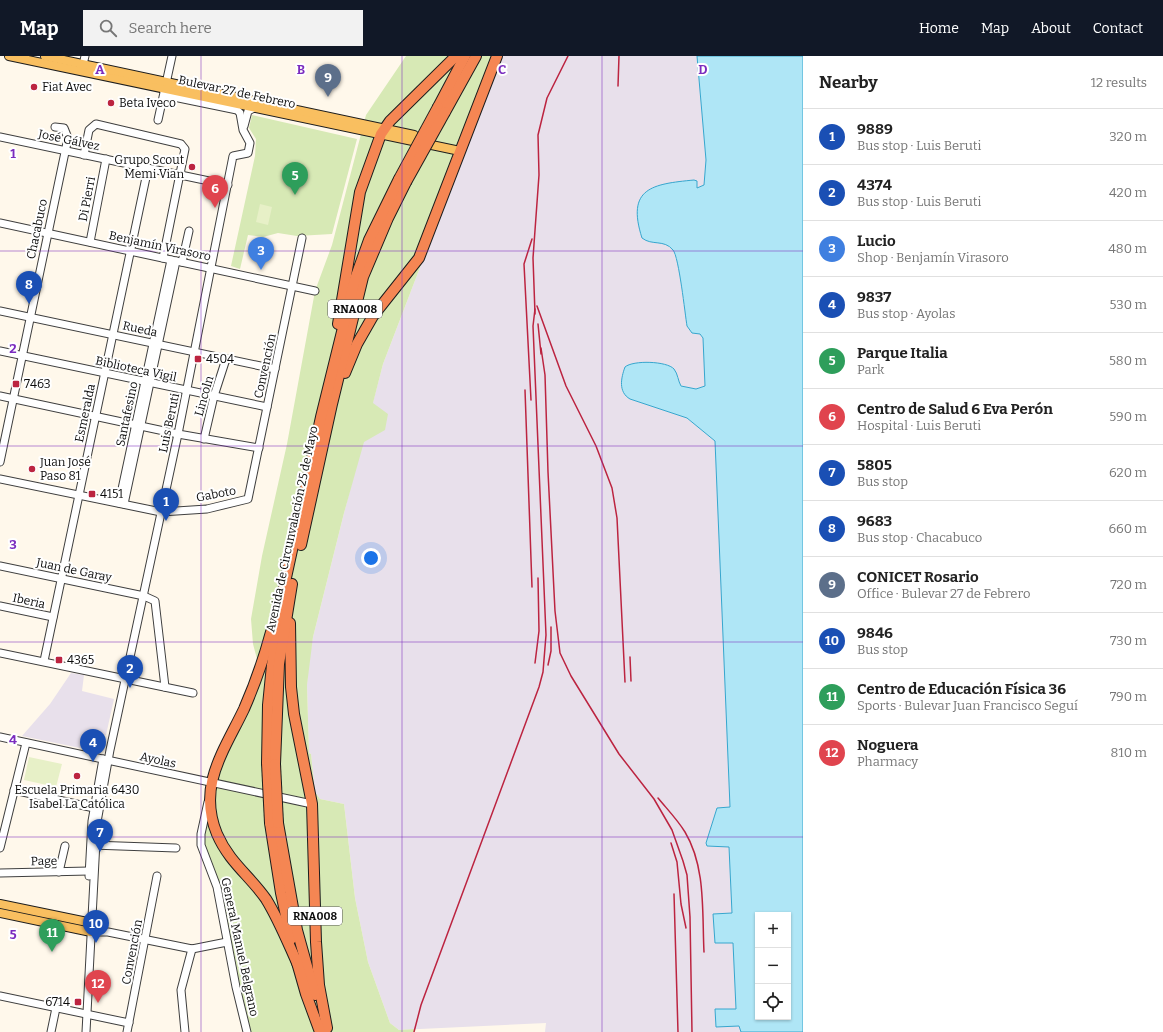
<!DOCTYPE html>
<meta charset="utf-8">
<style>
:root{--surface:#fff;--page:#f2f2f2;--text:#222;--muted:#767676;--line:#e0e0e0;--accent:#111827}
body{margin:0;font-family:Bitter,serif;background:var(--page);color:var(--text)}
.controls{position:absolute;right:12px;bottom:12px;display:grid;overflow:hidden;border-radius:0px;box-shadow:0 1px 3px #0004}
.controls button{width:36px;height:36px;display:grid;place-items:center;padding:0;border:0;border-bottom:1px solid var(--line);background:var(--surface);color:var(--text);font:20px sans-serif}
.you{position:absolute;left:371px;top:502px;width:14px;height:14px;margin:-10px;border:3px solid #fff;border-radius:50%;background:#1a73e8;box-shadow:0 0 0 6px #1a73e833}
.badge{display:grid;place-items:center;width:26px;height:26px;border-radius:50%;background:var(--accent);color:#fff;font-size:13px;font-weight:700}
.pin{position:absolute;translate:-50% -33px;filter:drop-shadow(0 1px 2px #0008)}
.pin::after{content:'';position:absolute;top:21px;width:14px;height:12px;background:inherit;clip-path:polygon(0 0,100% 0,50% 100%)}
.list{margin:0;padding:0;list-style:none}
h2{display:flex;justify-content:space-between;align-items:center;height:52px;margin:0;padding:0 16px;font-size:17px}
h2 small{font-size:13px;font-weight:400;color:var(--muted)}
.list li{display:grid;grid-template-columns:26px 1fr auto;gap:12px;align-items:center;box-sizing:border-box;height:56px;padding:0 16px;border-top:1px solid var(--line)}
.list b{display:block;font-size:15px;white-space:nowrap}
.list p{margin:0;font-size:13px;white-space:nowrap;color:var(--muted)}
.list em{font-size:13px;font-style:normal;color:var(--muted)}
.icon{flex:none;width:22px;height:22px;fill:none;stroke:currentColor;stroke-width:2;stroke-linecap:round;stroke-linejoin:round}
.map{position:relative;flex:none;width:803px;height:976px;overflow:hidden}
header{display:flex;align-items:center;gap:24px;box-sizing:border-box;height:56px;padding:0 20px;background:var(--accent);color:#fff}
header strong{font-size:19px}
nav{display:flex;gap:22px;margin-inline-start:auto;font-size:14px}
.search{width:280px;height:36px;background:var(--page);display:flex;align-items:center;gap:10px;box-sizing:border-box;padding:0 14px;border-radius:0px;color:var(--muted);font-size:15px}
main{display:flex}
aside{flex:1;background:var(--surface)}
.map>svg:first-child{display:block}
</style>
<header>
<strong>Map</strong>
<div class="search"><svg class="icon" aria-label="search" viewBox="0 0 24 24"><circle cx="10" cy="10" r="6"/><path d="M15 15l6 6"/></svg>Search here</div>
<nav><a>Home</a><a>Map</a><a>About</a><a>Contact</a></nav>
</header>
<main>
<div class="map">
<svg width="803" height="976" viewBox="0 0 803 976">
<rect width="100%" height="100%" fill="#fff8eb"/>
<g fill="#e8e0eb">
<polygon points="501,0 697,0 706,104 704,129 697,132 697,125 694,124 646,185 664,187 673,194 678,209 687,270 692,277 700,278 703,282 705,330 696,333 685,332 679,327 678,320 644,307 634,307 625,311 621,327 622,335 630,343 687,362 715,385 730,751 717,752 706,787 707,790 729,790 732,857 713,858 733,886 736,954 716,970 739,970 741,976 545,976 546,967 399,974 390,967 368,906 355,842 344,748 320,743 315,736 311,698 309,697 307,629 308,610 313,581 344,457 383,308"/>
<polygon points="71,617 84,619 82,635 114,643 106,679 89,677 85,693 22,680 50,648"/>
</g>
<g fill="#d7e9b5">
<polygon points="406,0 501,0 383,308 373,347 388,358 385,374 364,386 344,457 313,581 307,629 309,697 311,698 315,736 320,743 344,748 355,842 368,906 390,967 399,974 415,973 414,976 247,976 201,778 209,742 260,614 253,588 251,563 262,500 287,388 315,235 332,189 366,59"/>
<polygon points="252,59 357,83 332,178 297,180 278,177 263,181 248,179 240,213 231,210 255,100 256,83 249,72"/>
</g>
<g fill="#e7f0c7">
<polygon points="260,148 272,151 268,169 256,166"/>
<polygon points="29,701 62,708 56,731 24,724"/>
</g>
<path fill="#afe6f6" stroke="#36a6ce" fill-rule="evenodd" d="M697 0H803V976H741L739 970 716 971 715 953H736L733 887H715L713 858 732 857 729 791 707 790 706 787 717 752 730 751 715 385 687 362 630 343C618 336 621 322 625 311 633 304 667 305 674 313 678 318 678 325 681 330L696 333 705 330 703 282 700 278 692 277 687 270C685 258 679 201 673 194 664 183 652 190 642 182 626 132 652 128 694 124L697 125V132L704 129 706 104ZM758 859H788V961H758Z"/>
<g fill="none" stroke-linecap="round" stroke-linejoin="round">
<g stroke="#3f3f3f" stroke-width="9">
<g id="minor">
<polyline points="82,13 85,0"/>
<polyline points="158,64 172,0"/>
<polyline points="244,70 248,55 254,52"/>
<polyline points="0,81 228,129"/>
<polyline points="84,99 89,74 96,68 181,88 185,93 163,202"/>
<polyline points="0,167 315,235"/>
<polyline points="90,186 106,103"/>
<polyline points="182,206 189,175"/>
<polyline points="0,255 275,313"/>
<polyline points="0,295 267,351"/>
<polyline points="0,340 178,378 259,392"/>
<polyline points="204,383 214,340 226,303"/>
<polyline points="0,406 68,82 64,72 55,71"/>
<polyline points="0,423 161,456 207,453 248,443 302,182"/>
<polyline points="119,447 171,204"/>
<polyline points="124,448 176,205"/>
<polyline points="0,510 144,540 155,545 165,631"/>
<polyline points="0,550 53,561"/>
<polyline points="0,597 193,637"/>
<polyline points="44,605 148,112"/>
<polyline points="0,681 312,748"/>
<polyline points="14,734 94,752"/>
<polyline points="208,746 201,778 201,789 217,831 236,931 247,976"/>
<polyline points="92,789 176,792"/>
<polyline points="0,792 26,687"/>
<polyline points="59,816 65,790"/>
<polyline points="0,817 89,815"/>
<polyline points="89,820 92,765 103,703"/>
<polyline points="91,876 108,876 192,893 227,886"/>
<polyline points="0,940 129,967"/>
<polyline points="51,976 56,952"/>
<polyline points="86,976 97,766 110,694 178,378 233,100 248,97 250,87 243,74 240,57 237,54 169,40 164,35"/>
<polyline points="127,976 157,820"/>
<polyline points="185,976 181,934 192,893"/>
</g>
</g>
<g stroke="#1d1d1d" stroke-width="10">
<g id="major">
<polyline points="9,0 460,95"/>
<polyline points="45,0 414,79"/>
<polyline points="0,848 92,867"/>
<polyline points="0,857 91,876"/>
</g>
</g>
<g stroke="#1d1d1d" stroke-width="12">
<g id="highway">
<polyline points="438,51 465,0"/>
<polyline points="445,56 476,0"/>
<polyline points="338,268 360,136 381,78 390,65 456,0"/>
<polyline points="345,317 357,288 373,260 419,202 497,0"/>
<polyline points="301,489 332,348 363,221 388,162 406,126"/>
<polyline points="290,567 291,631 294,658 312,748 316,886 319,929 327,972"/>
<path d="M271 576C264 602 255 628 244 653 224 695 197 730 217 778 229 806 250 820 266 843 279 864 288 887 298 909"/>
<polyline points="267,707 268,649 272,609 282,540 321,361 355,223 369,184 399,123"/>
<polyline points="275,708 279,608 292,528"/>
<polyline points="270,767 281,837 291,883"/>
<polyline points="278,767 297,874 315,939"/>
<polyline points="296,903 306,938 320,976"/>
</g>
</g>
<use href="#minor" stroke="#fff" stroke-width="7"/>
<use href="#major" stroke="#f9bf60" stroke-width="8"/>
<use href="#highway" stroke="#f58653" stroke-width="10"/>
<g stroke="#bc2440" stroke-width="1.5">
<polyline points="618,30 619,0"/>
<polyline points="537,250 566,330 596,390 612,432 617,462 625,626"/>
<polyline points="535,258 533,202 539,119 538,79 547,42 568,0"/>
<polyline points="538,268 541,298"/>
<polyline points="541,292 545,319 548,416 555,555 560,597 571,620 619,698 654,743 672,774 683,805 687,819 690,861 692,976"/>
<polyline points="525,334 532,531"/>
<polyline points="531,344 524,208 532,183"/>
<polyline points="630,601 631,625"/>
<polyline points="535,607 539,575 538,522"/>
<polyline points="548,609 551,595 551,571"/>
<path d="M658 742C667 753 677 763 685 776 706 811 702 856 704 896"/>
<polyline points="671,787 677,806 681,848 686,872"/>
<polyline points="674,838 678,976"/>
<polyline points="414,976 421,949 539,631 543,616 546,579 533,270 535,253"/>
</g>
<g stroke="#1d1d1d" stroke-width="12" stroke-linecap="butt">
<g id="highway-bridge">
<polyline points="399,123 438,51"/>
<polyline points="406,126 445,56"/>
<polyline points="267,707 270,767"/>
<polyline points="275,708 278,767"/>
</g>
</g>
<use href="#highway-bridge" stroke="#f58653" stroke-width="10"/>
</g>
<path fill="none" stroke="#7b2cbf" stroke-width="1" stroke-opacity="0.55" d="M201 0V976M402 0V976M602 0V976M0 195H803M0 390H803M0 586H803M0 781H803"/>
<g fill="#bc2440" stroke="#fff" stroke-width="1.5">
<circle cx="34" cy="31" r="4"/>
<circle cx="111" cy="47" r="4"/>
<circle cx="192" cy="111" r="4"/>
<rect x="194" y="299" width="8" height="8" rx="2"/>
<rect x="12" y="324" width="8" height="8" rx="2"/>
<circle cx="32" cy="413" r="4"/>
<rect x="88" y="434" width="8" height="8" rx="2"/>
<rect x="55" y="600" width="8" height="8" rx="2"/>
<circle cx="77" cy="720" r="4"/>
<rect x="74" y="942" width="8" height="8" rx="2"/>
</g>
<g text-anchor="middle" stroke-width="4" stroke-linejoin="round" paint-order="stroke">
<g fill="#fff" stroke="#555" stroke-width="1">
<rect x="328" y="244" width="54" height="18" rx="3"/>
<rect x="288" y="851" width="54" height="18" rx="3"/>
</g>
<g font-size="11" font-weight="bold" fill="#0c0c0c">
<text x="355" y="257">RNA008</text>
<text x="315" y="864">RNA008</text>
</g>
<g font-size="12" fill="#0c0c0c" stroke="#fff" text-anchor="start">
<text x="42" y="35">Fiat Avec</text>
<text x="119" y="51">Beta Iveco</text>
<text x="184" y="108" text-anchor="end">Grupo Scout<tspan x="184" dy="14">Memi Vian</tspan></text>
<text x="206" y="307">4504</text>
<text x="24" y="332">7463</text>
<text x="40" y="410">Juan José<tspan x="40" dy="14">Paso 81</tspan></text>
<text x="100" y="442">4151</text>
<text x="67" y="608">4365</text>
<text x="77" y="738" text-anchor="middle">Escuela Primaria 6430<tspan x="77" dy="14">Isabel La Católica</tspan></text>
<text x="70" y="950" text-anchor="end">6714</text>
</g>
<g font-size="12" fill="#0c0c0c" stroke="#fff">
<text transform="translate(237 36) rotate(12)" y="4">Bulevar 27 de Febrero</text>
<text transform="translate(69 84) rotate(12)" y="4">José Gálvez</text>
<text transform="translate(87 143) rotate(-79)" y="4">Di Pierri</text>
<text transform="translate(37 173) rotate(-78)" y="4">Chacabuco</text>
<text transform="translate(160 190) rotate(12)" y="4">Benjamín Virasoro</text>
<text transform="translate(140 273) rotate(12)" y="4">Rueda</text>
<text transform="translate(265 310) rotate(-78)" y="4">Convención</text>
<text transform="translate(136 313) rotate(12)" y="4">Biblioteca Vigil</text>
<text transform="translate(204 340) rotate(-74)" y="4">Lincoln</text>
<text transform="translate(85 357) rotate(-78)" y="4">Esmeralda</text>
<text transform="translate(127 358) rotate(-78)" y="4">Santafesino</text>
<text transform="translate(169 367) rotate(-78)" y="4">Luis Beruti</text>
<text transform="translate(216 438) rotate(-11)" y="4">Gaboto</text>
<text transform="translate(292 473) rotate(-78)" y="4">Avenida de Circunvalación 25 de Mayo</text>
<text transform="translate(74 514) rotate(12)" y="4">Juan de Garay</text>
<text transform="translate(29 545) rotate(12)" y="4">Iberia</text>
<text transform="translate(158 704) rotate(12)" y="4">Ayolas</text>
<text transform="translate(44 805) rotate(-1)" y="4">Page</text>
<text transform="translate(240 891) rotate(78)" y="4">General Manuel Belgrano</text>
<text transform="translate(132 896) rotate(-79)" y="4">Convención</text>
</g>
</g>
<g font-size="13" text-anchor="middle" font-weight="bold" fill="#7b2cbf" stroke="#fff" stroke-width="4" stroke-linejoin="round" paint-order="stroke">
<text x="100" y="18">A</text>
<text x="301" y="18">B</text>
<text x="502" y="18">C</text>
<text x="703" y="18">D</text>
<text x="13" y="102">1</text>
<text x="13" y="297">2</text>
<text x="13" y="493">3</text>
<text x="13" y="688">4</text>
<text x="13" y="883">5</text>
</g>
</svg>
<div class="controls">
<button>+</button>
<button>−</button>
<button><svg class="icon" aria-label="locate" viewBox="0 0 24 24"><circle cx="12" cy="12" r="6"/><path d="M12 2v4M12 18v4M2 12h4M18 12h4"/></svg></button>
</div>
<div class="you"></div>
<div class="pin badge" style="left:166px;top:465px;background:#1a4fb4">1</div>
<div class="pin badge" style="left:130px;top:632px;background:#1a4fb4">2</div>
<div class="pin badge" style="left:261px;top:214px;background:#3f7fe0">3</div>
<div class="pin badge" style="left:93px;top:706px;background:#1a4fb4">4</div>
<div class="pin badge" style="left:295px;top:139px;background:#2e9e5b">5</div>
<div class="pin badge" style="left:215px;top:152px;background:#e0444e">6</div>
<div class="pin badge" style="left:100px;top:796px;background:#1a4fb4">7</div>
<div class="pin badge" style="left:29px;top:248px;background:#1a4fb4">8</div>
<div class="pin badge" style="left:328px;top:41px;background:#5c6f8a">9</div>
<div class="pin badge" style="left:96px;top:887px;background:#1a4fb4">10</div>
<div class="pin badge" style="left:52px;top:896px;background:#2e9e5b">11</div>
<div class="pin badge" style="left:98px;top:947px;background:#e0444e">12</div>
</div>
<aside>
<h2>Nearby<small>12 results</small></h2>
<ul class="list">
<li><span class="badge" style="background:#1a4fb4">1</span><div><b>9889</b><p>Bus stop · Luis Beruti</p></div><em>320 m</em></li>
<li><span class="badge" style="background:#1a4fb4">2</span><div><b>4374</b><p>Bus stop · Luis Beruti</p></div><em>420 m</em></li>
<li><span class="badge" style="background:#3f7fe0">3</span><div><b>Lucio</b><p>Shop · Benjamín Virasoro</p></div><em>480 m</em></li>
<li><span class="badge" style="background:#1a4fb4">4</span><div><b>9837</b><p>Bus stop · Ayolas</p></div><em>530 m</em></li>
<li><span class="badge" style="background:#2e9e5b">5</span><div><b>Parque Italia</b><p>Park</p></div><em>580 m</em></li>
<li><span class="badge" style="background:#e0444e">6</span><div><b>Centro de Salud 6 Eva Perón</b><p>Hospital · Luis Beruti</p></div><em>590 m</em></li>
<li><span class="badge" style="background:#1a4fb4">7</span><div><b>5805</b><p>Bus stop</p></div><em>620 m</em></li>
<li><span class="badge" style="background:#1a4fb4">8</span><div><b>9683</b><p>Bus stop · Chacabuco</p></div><em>660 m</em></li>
<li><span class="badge" style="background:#5c6f8a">9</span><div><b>CONICET Rosario</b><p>Office · Bulevar 27 de Febrero</p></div><em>720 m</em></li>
<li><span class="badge" style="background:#1a4fb4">10</span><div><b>9846</b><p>Bus stop</p></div><em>730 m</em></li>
<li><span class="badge" style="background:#2e9e5b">11</span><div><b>Centro de Educación Física 36</b><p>Sports · Bulevar Juan Francisco Seguí</p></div><em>790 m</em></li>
<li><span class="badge" style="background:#e0444e">12</span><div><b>Noguera</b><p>Pharmacy</p></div><em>810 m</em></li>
</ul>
</aside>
</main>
